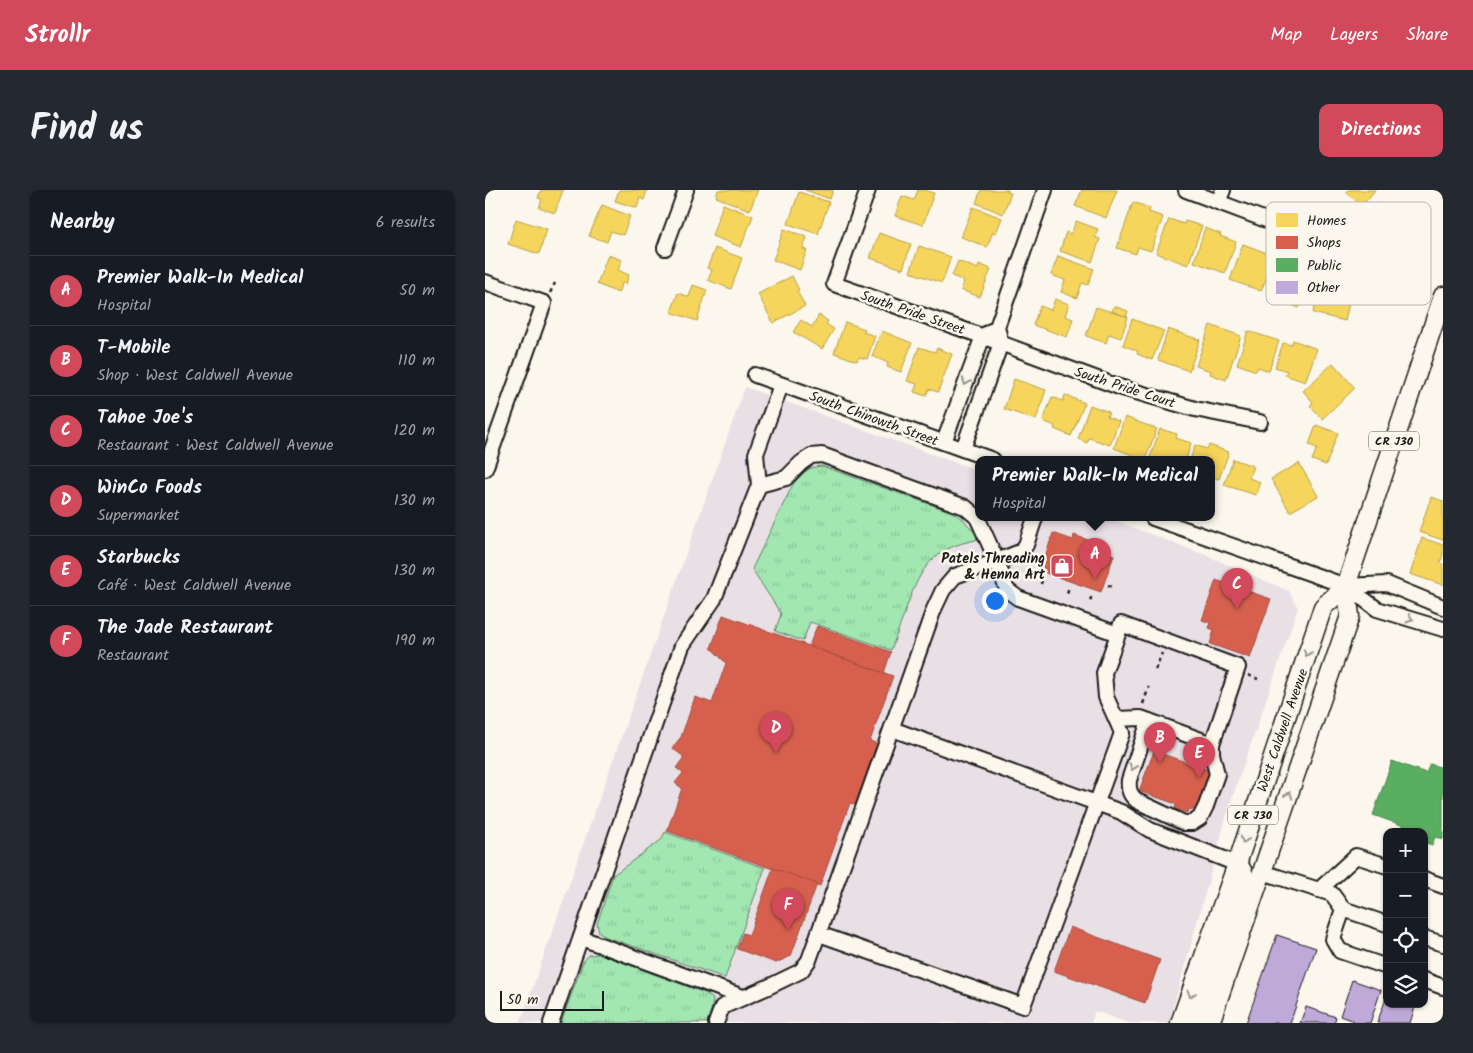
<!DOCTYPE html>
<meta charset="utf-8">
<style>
:root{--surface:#171b24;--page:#242831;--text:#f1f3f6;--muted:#9ea1a6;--line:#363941;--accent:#d1495b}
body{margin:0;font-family:Kalam,sans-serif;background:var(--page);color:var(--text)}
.controls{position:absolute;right:15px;bottom:15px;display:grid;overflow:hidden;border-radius:10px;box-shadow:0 1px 4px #0004}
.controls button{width:45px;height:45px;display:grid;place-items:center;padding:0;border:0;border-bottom:1px solid var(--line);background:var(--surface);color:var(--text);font:25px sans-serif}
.scale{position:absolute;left:15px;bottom:12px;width:104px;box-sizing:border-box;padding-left:5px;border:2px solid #1c1c1c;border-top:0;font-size:14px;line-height:18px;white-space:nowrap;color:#1c1c1c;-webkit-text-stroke:4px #fbf7ec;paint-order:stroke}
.you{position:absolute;left:509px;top:410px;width:18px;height:18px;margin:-12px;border:4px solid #fff;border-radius:50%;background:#1a73e8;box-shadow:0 0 0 8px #1a73e833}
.badge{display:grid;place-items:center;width:32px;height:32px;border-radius:50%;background:var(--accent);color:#fff;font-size:16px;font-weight:700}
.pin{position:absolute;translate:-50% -41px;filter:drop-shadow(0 1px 2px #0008)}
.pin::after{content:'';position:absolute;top:26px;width:18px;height:15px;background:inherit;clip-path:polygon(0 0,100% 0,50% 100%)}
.popup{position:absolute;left:490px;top:266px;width:240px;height:65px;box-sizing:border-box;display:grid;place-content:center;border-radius:10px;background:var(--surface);filter:drop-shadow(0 1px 4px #0005);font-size:16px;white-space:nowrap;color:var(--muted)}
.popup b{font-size:19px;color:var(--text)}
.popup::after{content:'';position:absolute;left:50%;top:100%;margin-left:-10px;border:10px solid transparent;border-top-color:var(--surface)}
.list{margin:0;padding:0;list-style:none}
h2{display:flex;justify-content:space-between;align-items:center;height:65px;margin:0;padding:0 20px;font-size:21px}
h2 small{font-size:16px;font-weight:400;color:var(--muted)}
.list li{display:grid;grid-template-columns:32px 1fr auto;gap:15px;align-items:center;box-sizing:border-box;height:70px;padding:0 20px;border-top:1px solid var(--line)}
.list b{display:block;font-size:19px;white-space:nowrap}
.list p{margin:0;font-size:16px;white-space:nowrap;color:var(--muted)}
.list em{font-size:16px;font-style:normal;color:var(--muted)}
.icon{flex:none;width:28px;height:28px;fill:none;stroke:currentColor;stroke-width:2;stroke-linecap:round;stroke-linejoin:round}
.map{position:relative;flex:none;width:958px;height:833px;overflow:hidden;border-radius:10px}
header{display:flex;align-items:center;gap:30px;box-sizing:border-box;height:70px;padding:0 25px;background:var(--accent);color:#fff}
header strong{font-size:24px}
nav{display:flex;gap:28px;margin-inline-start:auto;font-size:18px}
.intro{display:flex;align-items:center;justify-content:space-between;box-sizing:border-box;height:120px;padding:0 30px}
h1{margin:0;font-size:35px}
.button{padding:12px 22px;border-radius:10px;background:var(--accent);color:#fff;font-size:18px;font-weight:700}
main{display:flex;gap:30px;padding:0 30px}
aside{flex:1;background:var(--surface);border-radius:10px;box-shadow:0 1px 4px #0004}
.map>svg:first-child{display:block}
</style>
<header>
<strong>Strollr</strong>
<nav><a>Map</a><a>Layers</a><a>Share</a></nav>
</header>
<div class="intro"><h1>Find us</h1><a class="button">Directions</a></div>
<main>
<aside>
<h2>Nearby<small>6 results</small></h2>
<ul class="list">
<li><span class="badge">A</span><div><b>Premier Walk-In Medical</b><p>Hospital</p></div><em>50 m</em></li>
<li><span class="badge">B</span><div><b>T-Mobile</b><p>Shop · West Caldwell Avenue</p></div><em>110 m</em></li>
<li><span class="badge">C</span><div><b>Tahoe Joe's</b><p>Restaurant · West Caldwell Avenue</p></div><em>120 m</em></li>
<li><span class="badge">D</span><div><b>WinCo Foods</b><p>Supermarket</p></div><em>130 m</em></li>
<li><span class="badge">E</span><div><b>Starbucks</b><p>Café · West Caldwell Avenue</p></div><em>130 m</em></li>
<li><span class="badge">F</span><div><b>The Jade Restaurant</b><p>Restaurant</p></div><em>190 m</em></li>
</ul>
</aside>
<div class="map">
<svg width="958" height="833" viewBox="0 0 958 833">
<defs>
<pattern id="grass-tufts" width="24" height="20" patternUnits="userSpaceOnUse" patternTransform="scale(1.25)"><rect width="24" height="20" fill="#a2e6b1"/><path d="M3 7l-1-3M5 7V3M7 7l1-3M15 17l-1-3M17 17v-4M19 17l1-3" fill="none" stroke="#8bc598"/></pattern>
</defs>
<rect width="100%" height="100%" fill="#fbf7ec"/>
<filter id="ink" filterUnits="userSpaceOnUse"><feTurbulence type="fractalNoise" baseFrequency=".02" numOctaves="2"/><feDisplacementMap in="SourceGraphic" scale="10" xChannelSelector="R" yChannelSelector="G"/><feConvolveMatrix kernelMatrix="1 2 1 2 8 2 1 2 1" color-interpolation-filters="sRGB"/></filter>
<g filter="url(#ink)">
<polygon fill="#e9e0e6" points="260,197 494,281 494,328 623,328 723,366 804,401 813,418 745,614 684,833 643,833 610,821 606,833 35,833"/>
<g fill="url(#grass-tufts)" stroke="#5f8166">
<path d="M337 276 467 322 478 329 492 345V348L491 350C448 358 436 377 422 416 417 431 411 446 406 460L325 432 318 451 290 441 296 424 267 379 308 294C318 283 322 277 337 276Z"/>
<polygon points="180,642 280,678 240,788 121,747 114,742 112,734 128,685 176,650"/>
<polygon points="115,764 220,803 228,809 227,817 222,833 76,833 98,772 104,765"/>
</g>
<g fill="#f6d55c" stroke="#b59e49">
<polygon points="56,0 78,0 70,23 54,18 57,9 53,8"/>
<polygon points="134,0 162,0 159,10 155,8 152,18 130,11"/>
<polygon points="233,0 273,0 265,20 231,7"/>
<polygon points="320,0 348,0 345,9"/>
<polygon points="433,0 439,0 449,3 438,35 410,26 417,6 429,10"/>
<polygon points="496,0 523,0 522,2 526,3 518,24 491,13"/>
<polygon points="597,0 632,0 621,28 590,16"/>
<polygon points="863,0 890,0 877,16 861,2"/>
<polygon points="314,2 344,12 333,44 303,34"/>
<polygon points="648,12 665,18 664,22 678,27 666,61 653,57 651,64 632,58"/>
<polygon points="238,14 268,26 256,57 227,46"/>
<polygon points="885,14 913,15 911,49 883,47"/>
<polygon points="117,15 145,26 138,45 126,41 122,52 104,46"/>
<polygon points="488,17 517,28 511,43 508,42 502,57 476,47"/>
<polygon points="31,29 62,39 54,64 23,54"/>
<polygon points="684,29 699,34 700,31 717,36 703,75 671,63"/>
<polygon points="591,31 613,39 610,47 615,49 607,72 575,61 581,42 586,44"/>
<polygon points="720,38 736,44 735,46 751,52 740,83 709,72"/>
<polygon points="299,39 322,47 318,59 322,60 315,80 288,70"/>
<polygon points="394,43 426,54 418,79 385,68"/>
<polygon points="758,54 790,66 776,101 745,90"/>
<polygon points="434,56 466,67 457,93 425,82"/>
<polygon points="230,58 257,68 246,99 223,90 227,80 222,78"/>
<polygon points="888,62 910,79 889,104 866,86 874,74 877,76"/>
<polygon points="123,65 137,70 133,80 144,85 141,94 137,93 133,103 112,94"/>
<polygon points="573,66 609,79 603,95 597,93 592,108 576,102 580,90 566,85"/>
<polygon points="473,71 493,79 494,74 506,79 495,107 476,100 479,91 467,86"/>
<polygon points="793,80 813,88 808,99 820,104 814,118 783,105"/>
<polygon points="307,86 314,100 312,101 320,116 288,133 273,104"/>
<polygon points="208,95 222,100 212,131 186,122 193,103 204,107"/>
<polygon points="850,96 867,100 860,131 828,123 834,98 849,101"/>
<polygon points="570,109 584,114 580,126 588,129 582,147 548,135 555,116 566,120"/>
<polygon points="629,116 643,121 641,127 627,121"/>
<polygon points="611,117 643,127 636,148 624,144 621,153 601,146"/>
<polygon points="334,125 343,131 341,134 349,139 337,159 308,142 316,130 327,137"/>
<polygon points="647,129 679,141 667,170 652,164 653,161 638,155"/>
<polygon points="360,132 380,139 378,142 390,146 382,169 374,167 372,171 349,163"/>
<polygon points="725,135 756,146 741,190 725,184 726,181 711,176"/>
<polygon points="683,139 715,150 704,181 673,170"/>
<polygon points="397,141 427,153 416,182 402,177 403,173 387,166"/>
<polygon points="763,141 794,151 784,181 773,177 771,181 752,174"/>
<polygon points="808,150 832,159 820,192 800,185 802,181 790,177 798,153 807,155"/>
<polygon points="434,157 450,162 452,158 467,164 453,202 444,199 441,206 429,202 432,194 422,191"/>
<polygon points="848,173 870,198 837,229 825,216 828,212 818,201"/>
<polygon points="529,189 561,200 551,230 519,219"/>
<polygon points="580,205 600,213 586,246 569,239 570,236 558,231 567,207 578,211"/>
<polygon points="605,215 624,222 622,227 634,231 625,255 604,248 602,253 593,249"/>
<polygon points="640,227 672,239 660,270 629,258"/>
<polygon points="831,235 853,243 841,275 827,270 832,258 824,255"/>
<polygon points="675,239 692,244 691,248 706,253 701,270 664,270"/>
<polygon points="710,255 722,259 724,255 744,262 734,289 726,287 726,270 705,270"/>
<polygon points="748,269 768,276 764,288 775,292 771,305 739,295"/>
<polygon points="814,273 833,306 805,322 786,289"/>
<polygon points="946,307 958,311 958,350 934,342"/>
<polygon points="937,348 958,355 958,365 955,373 958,374 958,395 925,384"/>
</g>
<g fill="#d6604d" stroke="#9e4c3e">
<polygon points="568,343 588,350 589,345 603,350 601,355 629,365 616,402 555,381"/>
<polygon points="731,390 786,409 765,468 725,454 729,440 724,438 726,433 717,430"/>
<polygon points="238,425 408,486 385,551 393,554 371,615 365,613 335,696 182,641 197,598 190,593 198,583 191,578 199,567 187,558 196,547 210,507 227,513 241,473 226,458"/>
<polygon points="332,436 406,462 399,483 324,456"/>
<polygon points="669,561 729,582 715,622 704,619 703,623 690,619 691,614 654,601"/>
<polygon points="288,678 332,694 306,766 291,773 252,759 258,743 264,745"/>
<polygon points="585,737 675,770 660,813 569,781"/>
</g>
<polygon fill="#5aae61" stroke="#47824c" points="907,571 941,583 945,574 958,578 958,649 950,647 947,655 939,652 939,642 921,642 922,637 888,625"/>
<g fill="#bfa9d8" stroke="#1c1c1c">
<polygon points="792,745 831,758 805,833 761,833"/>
<polygon points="867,790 896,800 885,833 874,833 855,826"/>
<polygon points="902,806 902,814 931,814 925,833 892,833"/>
<polygon points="821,817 851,827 849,833 815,833"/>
</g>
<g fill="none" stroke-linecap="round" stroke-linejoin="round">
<g stroke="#1c1c1c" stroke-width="18">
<g id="minor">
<polyline points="383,0 349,94 491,144 634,197 710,219 775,232"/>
<polyline points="701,0 829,48"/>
<polyline points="733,12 738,0"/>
<polyline points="180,58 201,0"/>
<polyline points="0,92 59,113 0,279"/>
<polyline points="270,185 508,270"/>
<polyline points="459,252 498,146 506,141"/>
<polyline points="478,259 516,153 512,137 560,0"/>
<polyline points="668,328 861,396 892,419 958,439"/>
<polyline points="861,396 902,394 958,417"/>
<polyline points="631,529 621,507 619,483 633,444"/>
<path d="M664 531 644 590C643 600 645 605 652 611L699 633H707L715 628 721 616 732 584 727 564V554"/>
<polyline points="407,539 636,622 665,640 752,674"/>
<polyline points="777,682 847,704 858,719 902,734"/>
<polyline points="939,689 958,696"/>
<polyline points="834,700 871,666 902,676"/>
<polyline points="858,719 848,749 855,761 902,777"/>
<polyline points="334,744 538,816 637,543 631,529 656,528 727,554 753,477 636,434 633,444 533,408 522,400 512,371 535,362 541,355 550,328"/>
<polyline points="96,748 258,807"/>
<polyline points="939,748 958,754"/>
<polyline points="939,790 958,797"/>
<polyline points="66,833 197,456 229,409 274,295 271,264 296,195"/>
<polyline points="231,833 237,817 283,797 316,781 324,770 449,419 458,400 470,386 512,371 492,327 480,317 337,265 326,266 316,273 301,288 274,295"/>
</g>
</g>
<g stroke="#1c1c1c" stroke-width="21">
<g id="major">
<polyline points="695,833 752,674 838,417 861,396"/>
<path d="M712 833 758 697C760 686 760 682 752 674"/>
<polyline points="725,833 865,426 861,396 958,106"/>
</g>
</g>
<g stroke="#1c1c1c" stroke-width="2.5" stroke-dasharray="4 4" stroke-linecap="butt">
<polyline points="65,103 70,93"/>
<polyline points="556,394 558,387"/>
<polyline points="623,395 628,397"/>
<polyline points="582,403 584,397"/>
<polyline points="605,411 607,405"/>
<polyline points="670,480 677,463"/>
<polyline points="763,485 773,489"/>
<polyline points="658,514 664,497"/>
</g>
<use href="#minor" stroke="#fbf7ec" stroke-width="14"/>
<use href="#major" stroke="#fbf7ec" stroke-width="18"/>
</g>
<defs><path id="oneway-chevron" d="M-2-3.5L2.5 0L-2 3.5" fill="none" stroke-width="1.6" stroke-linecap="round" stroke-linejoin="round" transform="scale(1.25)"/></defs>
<g stroke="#97948e">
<use href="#oneway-chevron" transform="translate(481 192) rotate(110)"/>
<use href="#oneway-chevron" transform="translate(925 429) rotate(16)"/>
<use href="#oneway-chevron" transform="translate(822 463) rotate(109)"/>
<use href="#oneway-chevron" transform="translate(648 577) rotate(109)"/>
<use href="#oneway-chevron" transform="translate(804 605) rotate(-71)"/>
<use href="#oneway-chevron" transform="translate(759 650) rotate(109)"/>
<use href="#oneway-chevron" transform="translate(706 804) rotate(109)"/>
</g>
</g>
<defs>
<g id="shop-square" transform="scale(1.25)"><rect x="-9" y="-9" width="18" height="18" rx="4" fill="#d1495b" stroke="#fbf7ec"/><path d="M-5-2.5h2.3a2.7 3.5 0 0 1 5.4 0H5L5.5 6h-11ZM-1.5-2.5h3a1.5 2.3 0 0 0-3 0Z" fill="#fff"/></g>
</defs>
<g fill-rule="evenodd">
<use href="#shop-square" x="577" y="376"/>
</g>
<g text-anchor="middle" stroke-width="5" stroke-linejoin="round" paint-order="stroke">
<g fill="#fbf7ec" stroke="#5f5e5a" stroke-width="1">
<rect x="884" y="241.5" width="50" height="19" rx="4"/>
<rect x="743" y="615.5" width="50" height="19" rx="4"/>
</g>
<g font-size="12" font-weight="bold" fill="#1c1c1c">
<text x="909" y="255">CR J30</text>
<text x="768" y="629">CR J30</text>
</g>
<g font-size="14" fill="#1c1c1c" stroke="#fbf7ec">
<text transform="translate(428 122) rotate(19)" y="5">South Pride Street</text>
<text transform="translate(640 197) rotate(18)" y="5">South Pride Court</text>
<text transform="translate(389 228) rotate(20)" y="5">South Chinowth Street</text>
<text transform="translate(797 540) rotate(-71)" y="5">West Caldwell Avenue</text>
</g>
<g font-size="14" font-weight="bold" fill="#1c1c1c" stroke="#fbf7ec" text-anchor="end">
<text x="560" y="373">Patels Threading<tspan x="560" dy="16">&amp; Henna Art</tspan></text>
</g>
</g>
<rect x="781" y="12" width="165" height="103" rx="8" fill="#fbf7ec" stroke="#b8b5ae" stroke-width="1"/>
<rect x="791" y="23" width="22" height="14" fill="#f6d55c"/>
<rect x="791" y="46" width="22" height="13" fill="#d6604d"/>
<rect x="791" y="68" width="22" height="14" fill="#5aae61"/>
<rect x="791" y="91" width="22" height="13" fill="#bfa9d8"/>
<g font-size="14" fill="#1c1c1c">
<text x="822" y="35">Homes</text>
<text x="822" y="57">Shops</text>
<text x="822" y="80">Public</text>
<text x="822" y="102">Other</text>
</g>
</svg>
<div class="controls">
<button>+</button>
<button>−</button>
<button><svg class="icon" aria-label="locate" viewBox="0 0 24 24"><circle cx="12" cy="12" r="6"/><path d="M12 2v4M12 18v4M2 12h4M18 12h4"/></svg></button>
<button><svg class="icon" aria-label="layers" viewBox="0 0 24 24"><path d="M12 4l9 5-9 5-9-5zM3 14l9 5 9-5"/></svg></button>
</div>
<div class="scale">50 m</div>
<div class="you"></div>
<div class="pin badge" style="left:610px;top:389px">A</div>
<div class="popup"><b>Premier Walk-In Medical</b>Hospital</div>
<div class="pin badge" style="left:675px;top:573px">B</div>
<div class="pin badge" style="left:752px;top:419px">C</div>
<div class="pin badge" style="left:291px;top:563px">D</div>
<div class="pin badge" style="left:714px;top:588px">E</div>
<div class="pin badge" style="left:303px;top:740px">F</div>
</div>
</main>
